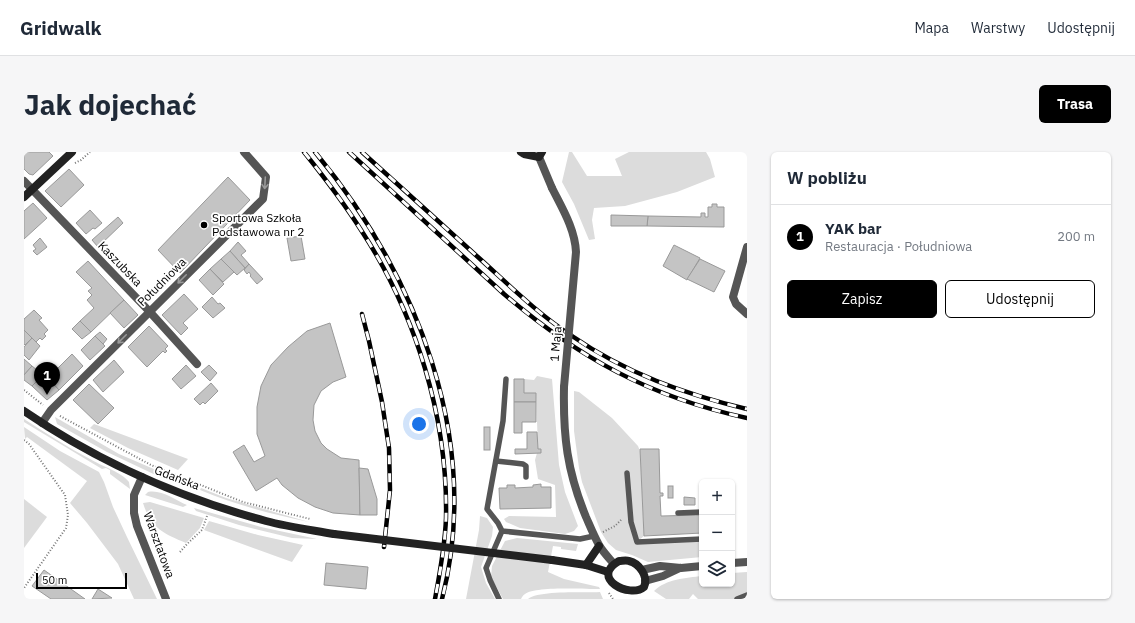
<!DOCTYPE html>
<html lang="pl">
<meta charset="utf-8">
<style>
:root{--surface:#fff;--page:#f6f6f7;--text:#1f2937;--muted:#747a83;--line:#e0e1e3;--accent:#000}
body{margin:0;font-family:"IBM Plex Sans",sans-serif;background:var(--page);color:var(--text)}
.controls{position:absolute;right:12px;bottom:12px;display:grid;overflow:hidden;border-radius:6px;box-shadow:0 1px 3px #0004}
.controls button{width:36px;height:36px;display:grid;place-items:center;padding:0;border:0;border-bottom:1px solid var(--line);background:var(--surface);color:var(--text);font:20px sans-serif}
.scale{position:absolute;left:12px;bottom:10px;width:91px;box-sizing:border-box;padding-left:4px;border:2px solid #000;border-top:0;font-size:11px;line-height:14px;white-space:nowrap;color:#000;-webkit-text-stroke:3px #fff;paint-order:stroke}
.you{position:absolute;left:395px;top:272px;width:14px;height:14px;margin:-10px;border:3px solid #fff;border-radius:50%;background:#1a73e8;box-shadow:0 0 0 6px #1a73e833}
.badge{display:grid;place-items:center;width:26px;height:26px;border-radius:50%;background:var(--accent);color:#fff;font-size:13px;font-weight:700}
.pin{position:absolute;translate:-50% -33px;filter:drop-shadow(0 1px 2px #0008)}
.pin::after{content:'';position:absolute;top:21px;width:14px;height:12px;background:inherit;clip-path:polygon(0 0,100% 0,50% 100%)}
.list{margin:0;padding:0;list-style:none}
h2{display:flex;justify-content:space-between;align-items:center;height:52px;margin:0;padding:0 16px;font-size:17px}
h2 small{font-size:13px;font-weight:400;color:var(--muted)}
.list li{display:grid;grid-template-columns:26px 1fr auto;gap:12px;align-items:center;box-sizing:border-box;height:64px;padding:0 16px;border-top:1px solid var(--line)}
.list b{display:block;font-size:15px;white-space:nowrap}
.list p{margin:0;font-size:13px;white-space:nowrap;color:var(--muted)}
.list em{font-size:13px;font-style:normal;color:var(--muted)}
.actions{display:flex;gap:8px;padding:12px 16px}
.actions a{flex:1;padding:9px 0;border:1px solid var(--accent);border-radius:6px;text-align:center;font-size:14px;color:var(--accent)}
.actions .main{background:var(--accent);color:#fff}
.icon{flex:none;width:22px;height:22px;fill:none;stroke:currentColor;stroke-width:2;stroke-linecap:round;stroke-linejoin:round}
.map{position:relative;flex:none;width:723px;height:447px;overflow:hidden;border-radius:6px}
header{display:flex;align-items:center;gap:24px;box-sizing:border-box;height:56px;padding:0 20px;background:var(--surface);border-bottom:1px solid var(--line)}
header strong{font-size:19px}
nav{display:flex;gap:22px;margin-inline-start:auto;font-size:14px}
.intro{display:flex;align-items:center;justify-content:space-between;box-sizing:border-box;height:96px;padding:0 24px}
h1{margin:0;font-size:28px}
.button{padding:10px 18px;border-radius:6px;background:var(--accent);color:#fff;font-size:14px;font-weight:700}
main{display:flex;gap:24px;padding:0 24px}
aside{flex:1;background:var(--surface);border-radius:6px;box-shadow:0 1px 3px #0004}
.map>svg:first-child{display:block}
</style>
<header>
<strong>Gridwalk</strong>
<nav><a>Mapa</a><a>Warstwy</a><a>Udostępnij</a></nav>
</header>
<div class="intro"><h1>Jak dojechać</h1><a class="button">Trasa</a></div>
<main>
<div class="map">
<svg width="723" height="447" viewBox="0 0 723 447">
<rect width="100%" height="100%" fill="#fff"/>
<g fill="#dcdcdc">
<polygon points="545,0 548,0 563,24 598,24 591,7 605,0 682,0 686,7 691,25 653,40 601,54 570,56 568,68 571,87 565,88 550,52 538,30"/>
<polygon points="513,224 528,227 535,313 541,340 554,374 550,379 541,382 496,376 482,370 480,367 485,364 532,365 531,333 514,327 511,308 513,301 517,301 517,297 514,297 512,241 500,241 500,227 510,228"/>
<polygon points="550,239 555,240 588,266 614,294 616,299 620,384 614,389 672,387 678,392 678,405 624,410 608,403 592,398 584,391 577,380 558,330 555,316 550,279"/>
<polygon points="31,265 95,302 146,324 138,326 83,300 33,272"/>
<path d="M0 267C22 281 43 295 66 307 77 314 98 320 105 330L106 337 86 322V318L82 316 78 317 0 270Z"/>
<polygon points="70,272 164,307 154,318 104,296 66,276"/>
<polygon points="0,275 36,299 75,320 80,330 89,355 103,385 133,447 110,447 94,412 63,371 46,351 63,329 3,285 1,287"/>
<path d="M177 336 202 346 285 370C248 362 211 353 176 338Z"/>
<path d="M124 340C137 337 151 348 163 353L159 355 121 343Z"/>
<polygon points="0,347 23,365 0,396"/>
<path d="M126 350 180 366 176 376 162 391C138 381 127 376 119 351Z"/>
<polygon points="170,356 237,375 293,387 268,386 215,373 172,359"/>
<polygon points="456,364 463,366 469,375 468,384 457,415 462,431 471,447 442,447 455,378"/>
<polygon points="185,369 234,383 279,393 268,410 180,378"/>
<path d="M493 386 554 392 552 399 537 397V395L529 394 524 420 540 427 575 435 576 437C561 437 511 434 501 442 499 443 498 445 497 447H479L467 425 468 414 481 389Z"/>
<path d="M723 420V447H674L669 442 665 447H642L630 439C642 427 662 426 678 424V432H708V421Z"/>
<path d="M576 440 579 447H504C515 438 561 441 576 440Z"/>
</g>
<g fill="#c4c4c4" stroke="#999">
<polygon points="0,0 25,0 29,4 9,23 5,22 0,17"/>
<polygon points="45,17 60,33 37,55 21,39"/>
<polygon points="204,25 226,48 156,121 134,98"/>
<polygon points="9,51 23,66 0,87 0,59"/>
<polygon points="688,52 693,52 693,55 700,55 700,75 623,74 624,64 677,65 677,61 681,61 681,65 684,65 684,55 688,55"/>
<polygon points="66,58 78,71 71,77 69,76 62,82 52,71"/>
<polygon points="587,63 624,64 623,74 587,74"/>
<polygon points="94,65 99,71 74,95 68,88"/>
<polygon points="277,84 281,107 267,109 263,86"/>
<polygon points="16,86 23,95 13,103 9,99 12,97 9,93"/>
<polygon points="214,90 222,99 217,103 225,112 221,116 206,99"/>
<polygon points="650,93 676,106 663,128 639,114"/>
<polygon points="206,99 221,116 213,123 197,107"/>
<polygon points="197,107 210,120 199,130 186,117"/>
<polygon points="676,107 701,119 690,140 663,127"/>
<polygon points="64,109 100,148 67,180 56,169 70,156 63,148 68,143 64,139 68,136 52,120"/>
<polygon points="225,112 239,127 233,132 226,124 227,123 225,120 223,122 220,118"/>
<polygon points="186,117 200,132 189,143 175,128"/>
<polygon points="160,142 174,157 159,171 164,176 157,183 138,163"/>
<polygon points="188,145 194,152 196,151 201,156 189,166 178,155"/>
<polygon points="100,148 114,163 100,176 86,161"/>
<polygon points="10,158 18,166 15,168 24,178 20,182 22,184 18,188 16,186 12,190 0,178 0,167"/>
<polygon points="56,169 67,180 58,187 48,177"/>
<polygon points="306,171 322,225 309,230 297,239 290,253 289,268 291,279 297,291 303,297 317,306 335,308 336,363 309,361 291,355 274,346 258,333 253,326 232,339 209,300 220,293 230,310 241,304 233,282 233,255 237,234 247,213 264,195 283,179"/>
<polygon points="125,174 144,194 141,197 143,199 141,201 139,199 123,215 104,195"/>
<polygon points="0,178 8,186 1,193 0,192"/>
<polygon points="76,180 83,187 79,192 71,184"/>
<polygon points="71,184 81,194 66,208 57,198"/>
<polygon points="8,186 16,194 5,208 0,203 0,195"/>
<polygon points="48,202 59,214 35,238 25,227 28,225 27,223"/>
<polygon points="0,207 8,214 0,223"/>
<polygon points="90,208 100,220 79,240 69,228"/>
<polygon points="162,213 172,224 157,237 148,227"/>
<polygon points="185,213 193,221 186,229 177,220"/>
<polygon points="8,214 19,223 8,234 0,228 0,223"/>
<polygon points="20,222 35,238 23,248 8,234"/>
<polygon points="490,227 500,227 500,241 512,241 512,250 490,250"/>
<polygon points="187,231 194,239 181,252 179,250 176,253 170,247"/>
<polygon points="65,232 90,256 74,272 49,248"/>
<polygon points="490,250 512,250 512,270 498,270 498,281 490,281"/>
<rect x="460" y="275" width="6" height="23"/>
<polygon points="503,280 513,280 514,297 517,297 517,301 491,302 491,297 503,297"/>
<polygon points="616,297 635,297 636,341 639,341 639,344 636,344 637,364 678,363 678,381 620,384"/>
<polygon points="335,316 344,317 353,347 353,363 336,363"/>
<polygon points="517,332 517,335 527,335 527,356 476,357 475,336 483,336 483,333 491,333 491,336 509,335 509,333"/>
<rect x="644" y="334" width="5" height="12"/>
<polygon points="660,345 671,346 671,353 660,353"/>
<polygon points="302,411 344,415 342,437 300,433"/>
<polygon points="20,418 61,447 27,447 8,434"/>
<polygon points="74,437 88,446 68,447"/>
</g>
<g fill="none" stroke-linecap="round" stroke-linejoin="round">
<g stroke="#777" stroke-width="2" stroke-dasharray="1 2" stroke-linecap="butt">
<polyline points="51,11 57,8 66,0"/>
<polyline points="0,238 19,253"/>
<polyline points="36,264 127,313 219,350 286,367"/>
<polyline points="0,288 5,292 41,343 44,363 42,376 0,436"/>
<polyline points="579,380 591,374 598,367"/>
<polyline points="156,400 163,392 178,378 183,364"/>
<polyline points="585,441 589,447"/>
</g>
<g stroke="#555" stroke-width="5.5">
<polyline points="482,227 479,269 463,357 474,371 478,379 556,387 570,384"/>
<polyline points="472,309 499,312 502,314 502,325"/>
<polyline points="603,321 607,370 613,390 678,387"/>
<polyline points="654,361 678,360"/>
<polyline points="475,447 466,428 462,416 478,379"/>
<polyline points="713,447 723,443"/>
</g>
<g stroke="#555" stroke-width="8">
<polyline points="515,5 528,36"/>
<polyline points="0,29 125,159 173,212"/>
<polyline points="723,95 709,145 712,152 723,162"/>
<path d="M540 235C539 284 543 319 562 365 566 374 570 384 575 393 579 400 585 406 590 412"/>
<polyline points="18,271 27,258 239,47 242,25 220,0"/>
<polyline points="118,325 110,343 110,361 113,374 142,447"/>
<polyline points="708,411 723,410"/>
<polyline points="618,418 636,414 657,416 678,414"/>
<polyline points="621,429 639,424 656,416"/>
</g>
<g stroke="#222" stroke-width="8">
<polyline points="497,0 500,2 515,5 518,0"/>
<polyline points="0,45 48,0"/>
<path d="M0 259C73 309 156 346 242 369 264 375 288 378 310 382"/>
<polyline points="528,408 562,413 584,420"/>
<path d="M595 409C598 409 602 408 605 409 615 411 625 425 620 435 606 447 565 426 595 409Z"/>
<polyline points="562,413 575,394"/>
</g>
<g stroke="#000" stroke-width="4.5">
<g id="rail">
<path d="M280 0C300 25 320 51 337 78 392 162 424 266 422 366 421 394 416 420 411 447"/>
<path d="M291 0C392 122 459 288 418 447"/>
<path d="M325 0 480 142C555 206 626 245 723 266"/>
<path d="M338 0C377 35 416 71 455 106 485 133 514 162 548 184 602 221 660 242 723 257"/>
<polyline points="338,162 345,189 358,250 365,296 366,338 360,395"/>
</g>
</g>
<use href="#rail" stroke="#fff" stroke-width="3" stroke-dasharray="9" stroke-linecap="butt"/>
<path stroke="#555" stroke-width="8" d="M528 36C538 56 551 77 552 100L540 235"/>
<polyline stroke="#222" stroke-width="8" points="310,382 528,408"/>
</g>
<defs><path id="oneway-shaft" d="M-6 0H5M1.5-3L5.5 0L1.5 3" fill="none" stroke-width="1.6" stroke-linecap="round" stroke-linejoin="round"/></defs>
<g stroke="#999">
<use href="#oneway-shaft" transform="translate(241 31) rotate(93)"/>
<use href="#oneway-shaft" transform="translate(158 127) rotate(135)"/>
<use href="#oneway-shaft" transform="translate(98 187) rotate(135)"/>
</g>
<circle fill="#000" stroke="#fff" stroke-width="1.5" cx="180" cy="73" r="4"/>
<g text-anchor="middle" stroke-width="3.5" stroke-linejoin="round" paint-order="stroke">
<g font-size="12" fill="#000" stroke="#fff" text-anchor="start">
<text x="188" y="70">Sportowa Szkoła<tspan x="188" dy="14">Podstawowa nr 2</tspan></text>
</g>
<g font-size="12" fill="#000" stroke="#fff">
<text transform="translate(96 112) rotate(46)" y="4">Kaszubska</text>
<text transform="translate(138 130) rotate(-45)" y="4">Południowa</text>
<text transform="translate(532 192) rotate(-85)" y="4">1 Maja</text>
<text transform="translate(153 326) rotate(21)" y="4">Gdańska</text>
<text transform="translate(135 393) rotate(70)" y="4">Warsztatowa</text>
</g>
</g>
</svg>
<div class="controls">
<button>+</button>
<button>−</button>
<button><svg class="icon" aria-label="layers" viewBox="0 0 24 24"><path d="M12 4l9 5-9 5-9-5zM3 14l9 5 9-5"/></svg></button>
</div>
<div class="scale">50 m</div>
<div class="you"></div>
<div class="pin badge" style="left:23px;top:243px">1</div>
</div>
<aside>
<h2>W pobliżu<small></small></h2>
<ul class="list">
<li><span class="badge">1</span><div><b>YAK bar</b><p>Restauracja · Południowa</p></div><em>200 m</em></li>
</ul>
<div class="actions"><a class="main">Zapisz</a><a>Udostępnij</a></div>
</aside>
</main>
